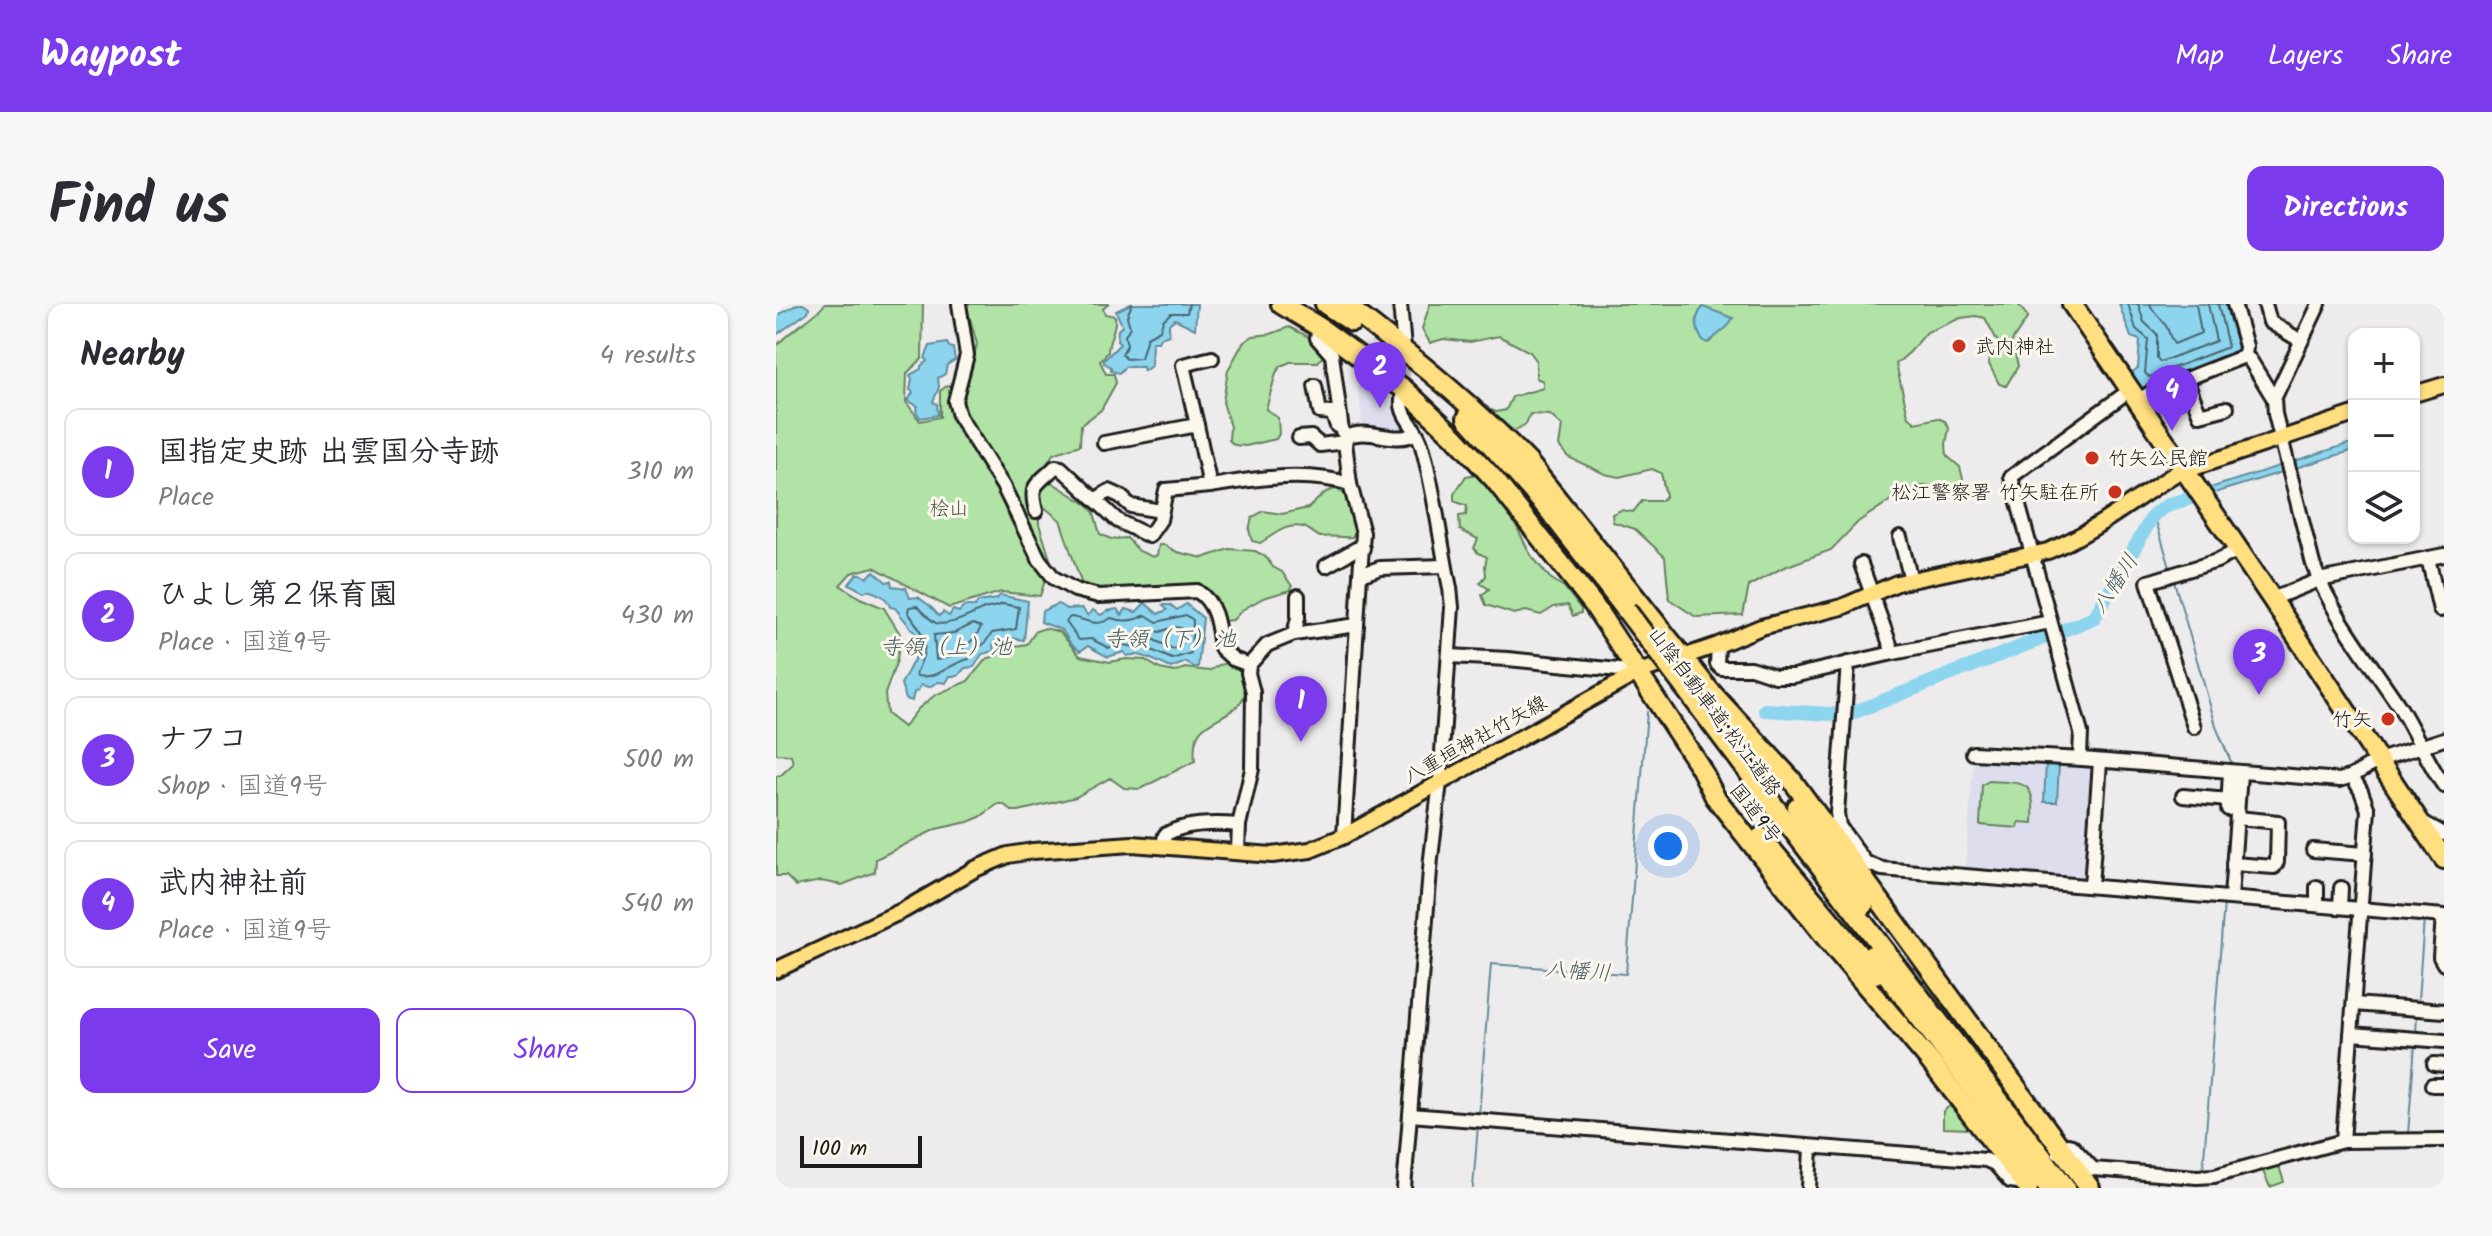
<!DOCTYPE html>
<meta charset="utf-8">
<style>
:root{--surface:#fff;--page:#f7f7f7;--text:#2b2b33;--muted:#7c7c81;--line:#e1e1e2;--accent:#7c3aed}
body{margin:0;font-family:Kalam,"Klee One",sans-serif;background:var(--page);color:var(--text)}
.controls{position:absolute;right:24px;top:24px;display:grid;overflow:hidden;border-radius:16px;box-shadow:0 2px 6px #0004}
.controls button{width:72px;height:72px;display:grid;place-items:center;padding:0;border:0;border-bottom:2px solid var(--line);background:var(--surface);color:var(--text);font:40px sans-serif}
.scale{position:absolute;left:24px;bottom:20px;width:122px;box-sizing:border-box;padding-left:8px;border:4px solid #1c1c1c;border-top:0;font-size:22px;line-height:28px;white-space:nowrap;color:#1c1c1c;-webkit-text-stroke:6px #fbf7ec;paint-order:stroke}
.you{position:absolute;left:892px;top:542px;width:28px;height:28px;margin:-20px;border:6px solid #fff;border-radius:50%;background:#1a73e8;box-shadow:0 0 0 12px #1a73e833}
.badge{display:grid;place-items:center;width:52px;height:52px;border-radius:50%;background:var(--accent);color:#fff;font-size:26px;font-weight:700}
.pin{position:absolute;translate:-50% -66px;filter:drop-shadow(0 2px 4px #0008)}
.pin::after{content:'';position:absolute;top:42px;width:28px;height:24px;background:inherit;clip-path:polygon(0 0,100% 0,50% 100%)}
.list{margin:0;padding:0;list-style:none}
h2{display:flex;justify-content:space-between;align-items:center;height:104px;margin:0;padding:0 32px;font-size:34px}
h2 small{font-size:26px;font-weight:400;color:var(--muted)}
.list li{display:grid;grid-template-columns:52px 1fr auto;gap:24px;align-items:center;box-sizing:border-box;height:128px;margin:0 16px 16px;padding:0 16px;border:2px solid var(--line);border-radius:16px}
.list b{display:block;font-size:30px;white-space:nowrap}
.list p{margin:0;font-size:26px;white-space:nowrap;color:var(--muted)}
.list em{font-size:26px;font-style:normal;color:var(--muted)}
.actions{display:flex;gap:16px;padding:24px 32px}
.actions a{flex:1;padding:18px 0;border:2px solid var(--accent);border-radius:16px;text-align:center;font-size:28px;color:var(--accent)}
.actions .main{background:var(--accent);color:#fff}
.icon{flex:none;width:44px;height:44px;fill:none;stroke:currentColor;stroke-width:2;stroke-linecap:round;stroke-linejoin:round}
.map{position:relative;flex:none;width:1668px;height:884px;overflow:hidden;border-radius:16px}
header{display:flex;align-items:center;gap:48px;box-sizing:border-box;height:112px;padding:0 40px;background:var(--accent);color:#fff}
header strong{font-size:38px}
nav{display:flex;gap:44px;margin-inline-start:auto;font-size:28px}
.intro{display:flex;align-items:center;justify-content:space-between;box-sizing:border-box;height:192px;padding:0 48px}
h1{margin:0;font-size:56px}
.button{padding:20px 36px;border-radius:16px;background:var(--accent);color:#fff;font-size:28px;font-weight:700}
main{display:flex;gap:48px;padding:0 48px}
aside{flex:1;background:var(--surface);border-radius:16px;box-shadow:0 2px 6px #0004}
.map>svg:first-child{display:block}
</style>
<header>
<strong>Waypost</strong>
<nav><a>Map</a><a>Layers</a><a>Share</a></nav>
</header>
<div class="intro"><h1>Find us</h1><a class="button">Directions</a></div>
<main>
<aside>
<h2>Nearby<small>4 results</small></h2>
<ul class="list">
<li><span class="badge">1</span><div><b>国指定史跡 出雲国分寺跡</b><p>Place</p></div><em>310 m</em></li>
<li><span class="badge">2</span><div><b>ひよし第２保育園</b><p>Place · 国道9号</p></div><em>430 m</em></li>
<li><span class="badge">3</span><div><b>ナフコ</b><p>Shop · 国道9号</p></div><em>500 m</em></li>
<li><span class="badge">4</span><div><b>武内神社前</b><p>Place · 国道9号</p></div><em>540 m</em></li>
</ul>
<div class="actions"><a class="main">Save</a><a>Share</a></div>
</aside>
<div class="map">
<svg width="1668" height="884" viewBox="0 0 1668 884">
<rect width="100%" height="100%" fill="#eeebec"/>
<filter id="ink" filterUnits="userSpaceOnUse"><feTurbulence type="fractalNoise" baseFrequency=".0125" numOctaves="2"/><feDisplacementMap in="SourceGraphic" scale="16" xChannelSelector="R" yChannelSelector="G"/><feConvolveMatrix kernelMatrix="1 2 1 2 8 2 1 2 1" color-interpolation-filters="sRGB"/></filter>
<g filter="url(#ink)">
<g fill="#dedded">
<polygon points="595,71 609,85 621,107 627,130 587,123 581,75"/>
<polygon points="1198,452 1320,461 1311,577 1189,566"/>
</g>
<g fill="#b0e3a5" stroke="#668060" stroke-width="2">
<path d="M49 0H147L146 55 131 69 130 98 144 117 164 113V87L171 82 191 79 201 40 190 0H332L327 5 329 10 339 12C341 25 332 35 332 48L324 57 330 70H338L340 79 325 106 305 121 304 141 277 150 264 171 312 201 318 209 324 230 335 235 351 234 363 247 377 253 381 251 383 241H388L401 248 427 254 453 245 479 247 489 252 497 263 506 268 516 282 515 286 487 294 466 306 457 316 447 317 441 294 427 283 400 282 326 286 306 281 284 216 262 198 263 220 275 258 264 292 225 288 173 304 98 263 75 269 64 281 84 294 108 304 124 330 121 356 109 390 111 410 128 423 142 405 159 391 192 377 210 355 231 348 239 342 251 340 260 327 269 324 284 328 304 352 334 358 350 355 369 356 384 365 399 368 409 364 433 367 443 361 458 358 466 365 472 380C470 386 468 394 464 399 443 422 414 414 419 457L364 485 348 484 334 474 300 493 243 507H236L227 500H222L204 513 192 518 160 525 100 555 99 568 66 581 45 577 20 582 10 572H0V472L5 471 17 460 15 451 0 450V43C14 24 35 18 49 0Z"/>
<polygon points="654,0 1242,0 1252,13 1236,37 1242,62 1230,82 1223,80 1213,60 1212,50 1223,40 1209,14 1200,12 1185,14 1151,28 1134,48 1120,60 1132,111 1139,119 1162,114 1169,117 1173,124 1170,140 1171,152 1184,163 1187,175 1184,180 1167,183 1146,182 1115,196 1082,218 1055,246 1006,264 973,282 967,311 920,313 893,295 889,253 859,225 837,218 836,210 845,206 857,208 866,197 885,197 890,192 885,169 876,165 843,173 829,170 792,153 783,142 786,122 774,111 754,110 750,120 738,127 714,109 713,105 720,108 730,106 736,93 767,84 767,77 760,74 760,56 754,48 723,32 694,38 667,35 654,39 646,25"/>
<polygon points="513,23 531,32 547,47 548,51 542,58 514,58 505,62 500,69 490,105 502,114 503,130 500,135 470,142 458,141 453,136 454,123 447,98 452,66 467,39 477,32 495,30"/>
<polygon points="702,170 738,217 754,250 774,274 788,283 805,305 805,309 797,312 792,301 778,303 765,311 750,307 738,310 710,301 706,291 713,285 704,279 710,272 709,262 711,253 702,249 698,244 702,235 684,226 683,212 690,211 691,202 678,197 678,190 690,172"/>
<path d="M559 185C576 190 586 219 576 233 564 234 556 231 544 233 538 230 532 224 527 223 508 219 499 231 484 239L476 237 473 226 476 214 487 207 506 210 532 204 550 188Z"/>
<path d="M1213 477C1250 479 1259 476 1257 519L1243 518 1242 524 1204 521 1206 481Z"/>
<polygon points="1174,802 1193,823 1193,825 1167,824 1167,807"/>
<polygon points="1502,859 1508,878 1494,883 1486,865"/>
</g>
<g fill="#8dd5ee" stroke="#608b9a" stroke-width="2">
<polygon points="22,0 27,0 33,4 32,8 0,31 0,12"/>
<polygon points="355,0 421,0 419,25 399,15 393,20 393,31 384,34 382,38 376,38 375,62 368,67 367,63 349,63 343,69 335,67 335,63 328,59 328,56 344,40 341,37 342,26 346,22 340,7"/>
<polygon points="1343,0 1449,0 1462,44 1458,50 1365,85 1355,69 1362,64 1364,36 1355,33"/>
<path d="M927 3 957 14 952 22 932 39 926 36C920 24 917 15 927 3Z"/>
<polygon points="171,39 173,43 177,44 179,56 171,61 169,70 162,74 163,83 157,98 161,100 162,111 144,114 140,107 142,102 132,97 137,88 134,86 136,75 134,71 145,65 145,62 151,57 149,54 154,42"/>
<polygon points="1578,138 1578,146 1435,190 1431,185"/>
<path d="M98 267 110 278 115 277 116 282 130 284 134 294 142 293 154 302 163 312 167 308 173 312 177 306 183 308C188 301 192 301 199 303L202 298 221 295 224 291 252 297 248 336 235 334 229 343 221 335 217 341 218 347 206 350 198 363 189 364 182 372H174L170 379 162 378 153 383 145 381 142 387 138 388 136 397 130 395 125 380 142 348 138 328 119 304 114 303C111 292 101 289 91 286L88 288 73 280 81 270H85L91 274Z"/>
<path d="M369 299 382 310 391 306 387 301H395L401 306 410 300 427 314 422 363H417L410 358 395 364C380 358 367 348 351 352L348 348 332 353 312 342 304 347 295 340 286 326 265 318 266 307 282 300 291 305 306 304 312 312 317 306 325 311 331 307 341 305 346 311 350 305 360 308Z"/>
<polygon points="1270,459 1283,460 1281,498 1268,498"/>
</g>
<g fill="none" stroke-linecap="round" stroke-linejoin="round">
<g stroke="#496670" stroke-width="2">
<polyline points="356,0 351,12 354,23 349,32 351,41 346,50 350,55 365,54 371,33 384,26 387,16 395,9 411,9 413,0"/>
<polyline points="1352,0 1360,25 1372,35 1369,69 1373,73 1452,43 1442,0"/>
<polyline points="1362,0 1368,18 1381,30 1381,54 1384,58 1440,37 1432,0"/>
<path d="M1374 0C1378 10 1385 13 1390 22 1394 29 1394 35 1398 40L1425 29 1420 0"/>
<path d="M227 300 243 303 240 325 216 329 208 340 200 345 193 355C174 359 162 376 141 372L140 369C155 339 149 333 132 308L133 303 141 302C147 306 154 317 160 319 173 323 197 310 208 305 214 303 221 303 227 300Z"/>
<path d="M370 311 381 318 410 311 417 316 415 349 396 355 373 345 347 341 333 344 315 335 303 336 290 318 294 313C309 314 319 325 335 314 347 318 359 317 370 311Z"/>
<path d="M197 320 205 323C200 337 175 356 160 356L158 331 178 329Z"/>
<polygon points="397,323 405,324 408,328 406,340 397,345 376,335 363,333 361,330 362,326 369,324 384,328"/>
</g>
<g stroke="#608b9a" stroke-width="2">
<polyline points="1378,210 1395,267"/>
<polyline points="1398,277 1441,425 1456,460"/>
<polyline points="1449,588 1451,570"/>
<polyline points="1642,697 1648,615"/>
<polyline points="1640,731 1641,710"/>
<polyline points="703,811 715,660 850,670 871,408"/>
<polyline points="1632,830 1639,741"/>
<polyline points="1427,867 1448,598"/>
<polyline points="697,884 702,821"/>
</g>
<polyline stroke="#8dd5ee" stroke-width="14" points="989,406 1071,411 1318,314 1378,210 1394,200 1433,189"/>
<polyline stroke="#c4c2c2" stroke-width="12" stroke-dasharray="12 6" stroke-linecap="butt" points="628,44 628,85"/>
<g stroke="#1c1c1c" stroke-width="18">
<g id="minor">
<path d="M183 0 191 51 179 97 183 112 227 182 263 255 278 274 299 286 323 292 421 287C441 300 442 322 445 344L457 355 473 361 491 341 518 330 581 321"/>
<polyline points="624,0 628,44"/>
<polyline points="1458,0 1470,42 1469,52 1474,56 1498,95"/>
<polyline points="1489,0 1494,18 1525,37"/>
<path d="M1543 0 1498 95 1499 110 1537 260C1555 310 1594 358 1623 402 1639 428 1651 457 1668 482"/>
<polyline points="543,23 541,34 556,51 566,127 571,133 569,138 574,180 587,229 584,271"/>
<polyline points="539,82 544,108 556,109 561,122"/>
<path d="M628 85C619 113 640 118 646 142 659 188 664 237 674 284L676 303 664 478 655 554 628 884"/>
<polyline points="1354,86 1235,173 1305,429 1304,451 1306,455 1564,476 1576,472 1603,456 1668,435"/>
<polyline points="1361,97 1374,89 1410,75"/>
<polyline points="1451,104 1424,111 1410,75 1469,52"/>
<path d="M571 133C593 122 619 142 640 129"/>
<polyline points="523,134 535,133 544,141 569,138"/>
<polyline points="328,139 421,121 407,61 436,54"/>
<path d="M434 182C480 175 529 166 574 180"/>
<polyline points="319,196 333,187 344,192 355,202 385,207"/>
<path d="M260 207C253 180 260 182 279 163L285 164 342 217 373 232 384 216 390 186 434 182 421 121"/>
<polyline points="1124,233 1135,276"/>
<polyline points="1652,254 1664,306 1668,305"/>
<polyline points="1085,260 1117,349"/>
<polyline points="550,262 580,245 587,244"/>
<polyline points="1496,295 1543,276 1668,251"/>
<polyline points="518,330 522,314 522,292"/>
<polyline points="942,341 941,360 945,364 975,364 999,372 1017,372 1117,349 1274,318"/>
<polyline points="673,352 732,355 863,368"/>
<polyline points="1072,359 1061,509 1063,522 1080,546 1075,550"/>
<polyline points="1418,423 1372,278 1441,257 1462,246"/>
<polyline points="1197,449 1306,455"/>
<polyline points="1407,492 1452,496"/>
<polyline points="1452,505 1454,468"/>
<polyline points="1643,516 1668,530"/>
<polyline points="568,532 584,271 604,264 669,262"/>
<path d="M387 541 389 531C409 518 441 519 463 521"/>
<polyline points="462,546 463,521 476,465 477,388 472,369 473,361"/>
<polyline points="1080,546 1090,559 1106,565 1668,612"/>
<polyline points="1537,546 1589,550"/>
<polyline points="1457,560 1498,563 1501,558 1502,518 1461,514"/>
<polyline points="1315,582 1324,458"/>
<polyline points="1455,593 1464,470"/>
<polyline points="1541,601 1541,583"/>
<polyline points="1564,603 1565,584"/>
<polyline points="1667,612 1664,653 1668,660"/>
<polyline points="1578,700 1668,707"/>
<polyline points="1575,730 1668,737"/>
<polyline points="1658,760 1668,761"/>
<polyline points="1656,781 1668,781"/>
<polyline points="634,811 1210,856 1219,860 1234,877 1241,878 1248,873"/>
<polyline points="1567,837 1592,506 1585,487 1576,472"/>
<polyline points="1282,848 1292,841 1296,842 1317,865 1421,873 1438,872 1567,837 1668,836"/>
<polyline points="1033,884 1035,843"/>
</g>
</g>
<g stroke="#1c1c1c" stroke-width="20">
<g id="major">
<polyline points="1638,90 1668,81"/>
<path d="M0 666 128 606 199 565 232 551 257 547 356 540 496 551 534 546 568 532 863 368 942 341 985 323 1066 303 1121 279 1272 247C1321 227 1362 192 1407 165H1414L1578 110"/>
</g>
</g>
<g stroke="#1c1c1c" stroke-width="24">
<g id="highway">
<polyline points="505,0 543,23 628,85 679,133 718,175 817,300 924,463 939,493 1054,639 1153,756 1252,884"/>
<polyline points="549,0 576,18"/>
<path d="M568 0C633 49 696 100 752 158L934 387 1015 475 1314 884"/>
<polyline points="1296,0 1496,295 1668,555"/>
<polyline points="691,114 771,204 850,306"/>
<polyline points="976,473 1290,884"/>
<polyline points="1021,503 1088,601"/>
<polyline points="985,533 1099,670"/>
<polyline points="1096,651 1273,884"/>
</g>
</g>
<use href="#minor" stroke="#fbf7ec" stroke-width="12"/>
<use href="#major" stroke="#ffdf80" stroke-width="14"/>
<use href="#highway" stroke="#ffdf80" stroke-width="18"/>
<g stroke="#1c1c1c" stroke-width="24" stroke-linecap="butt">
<polyline id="highway-bridge" points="850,306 976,473"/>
</g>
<use href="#highway-bridge" stroke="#ffdf80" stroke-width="18"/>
</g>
</g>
<g fill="#c8321e" stroke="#fbf7ec" stroke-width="3">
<circle cx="1183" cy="42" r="8"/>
<circle cx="1316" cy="154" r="8"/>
<circle cx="1339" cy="188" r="8"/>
<circle cx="1612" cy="415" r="8"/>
</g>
<g text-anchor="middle" stroke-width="6" stroke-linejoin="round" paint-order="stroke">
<g font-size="20" fill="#1c1c1c" stroke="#fbf7ec" text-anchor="start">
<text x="1199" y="49">武内神社</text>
<text x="1332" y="161">竹矢公民館</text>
<text x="1323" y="195" text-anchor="end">松江警察署 竹矢駐在所</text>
<text x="1596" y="422" text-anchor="end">竹矢</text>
</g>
<g font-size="20" fill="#485845" stroke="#fbf7ec">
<text x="173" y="211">桧山</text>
</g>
<g font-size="20" fill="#1c1c1c" stroke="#fbf7ec">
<text transform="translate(939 407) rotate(53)" y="7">山陰自動車道;松江道路</text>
<text transform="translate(699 435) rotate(-29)" y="7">八重垣神社竹矢線</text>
<text transform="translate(980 509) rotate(52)" y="7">国道9号</text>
</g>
<g font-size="22" font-style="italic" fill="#445d66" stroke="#fbf7ec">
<text transform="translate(1338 279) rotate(-57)" y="8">八幡川</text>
<text x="394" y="342">寺領（下）池</text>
<text x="170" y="350">寺領（上）池</text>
<text transform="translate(802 666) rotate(4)" y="8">八幡川</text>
</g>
</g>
</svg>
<div class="controls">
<button>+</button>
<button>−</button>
<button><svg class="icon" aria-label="layers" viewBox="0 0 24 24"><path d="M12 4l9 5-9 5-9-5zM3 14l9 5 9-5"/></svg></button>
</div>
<div class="scale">100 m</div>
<div class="you"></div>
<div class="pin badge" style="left:525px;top:438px">1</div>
<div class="pin badge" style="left:604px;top:104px">2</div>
<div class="pin badge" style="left:1483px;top:391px">3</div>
<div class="pin badge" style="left:1396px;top:127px">4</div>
</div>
</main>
